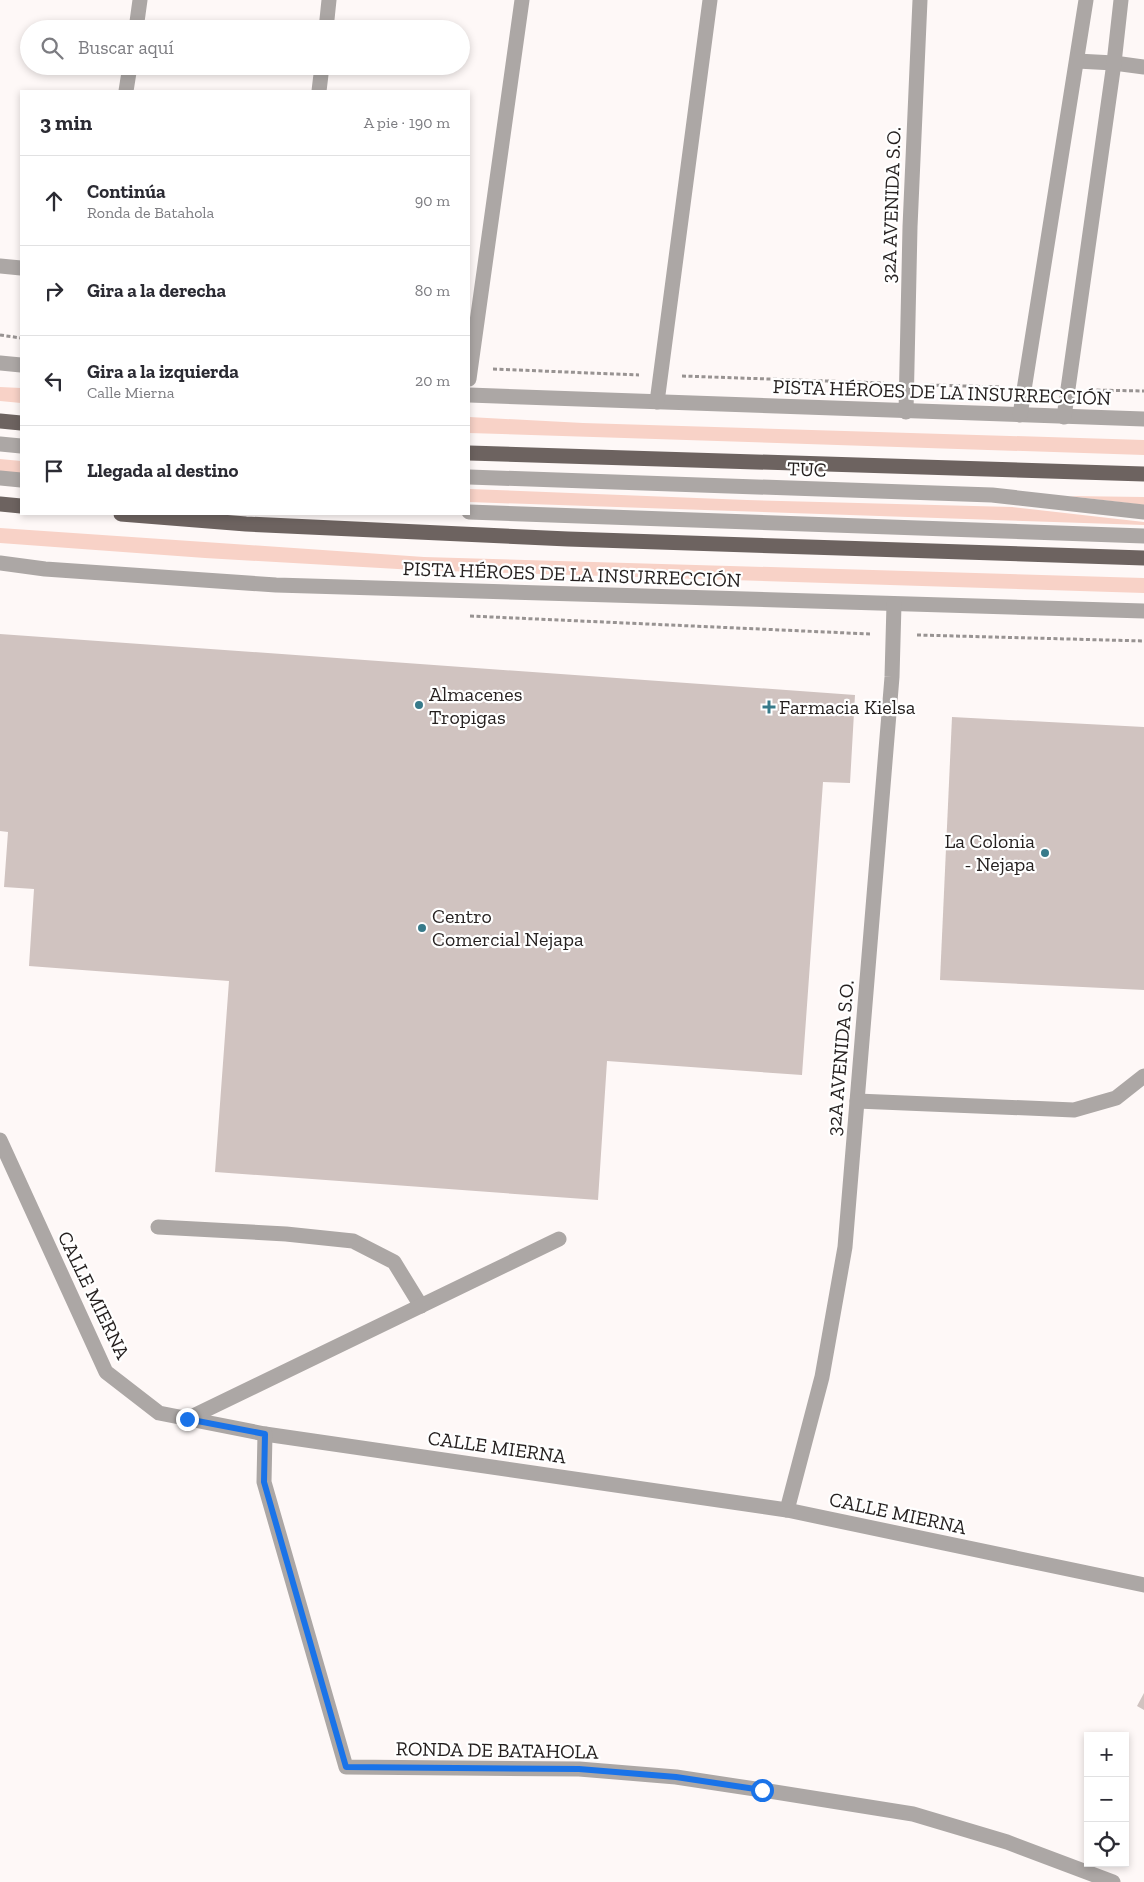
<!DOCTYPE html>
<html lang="es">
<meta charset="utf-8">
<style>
:root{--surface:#fff;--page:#f7f7f7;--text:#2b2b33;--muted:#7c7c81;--line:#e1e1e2}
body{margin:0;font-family:"Zilla Slab",serif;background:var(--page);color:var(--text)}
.controls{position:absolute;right:15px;bottom:15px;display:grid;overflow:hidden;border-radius:0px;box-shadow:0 2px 8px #0003}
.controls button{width:45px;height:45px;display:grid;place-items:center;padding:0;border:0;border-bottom:1px solid var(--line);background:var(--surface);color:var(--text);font:25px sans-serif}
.stop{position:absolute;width:15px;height:15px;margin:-11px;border:4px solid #1a73e8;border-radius:50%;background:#fff}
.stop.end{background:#1a73e8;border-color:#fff;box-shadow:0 1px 5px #0008}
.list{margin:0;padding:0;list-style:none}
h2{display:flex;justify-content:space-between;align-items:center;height:65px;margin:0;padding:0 20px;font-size:21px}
h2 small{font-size:16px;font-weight:400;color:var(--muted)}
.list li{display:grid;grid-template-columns:32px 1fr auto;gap:15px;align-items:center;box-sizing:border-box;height:90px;padding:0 20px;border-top:1px solid var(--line)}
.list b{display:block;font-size:19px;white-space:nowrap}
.list p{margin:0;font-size:16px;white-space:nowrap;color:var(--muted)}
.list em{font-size:16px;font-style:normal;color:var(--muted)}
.icon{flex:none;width:28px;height:28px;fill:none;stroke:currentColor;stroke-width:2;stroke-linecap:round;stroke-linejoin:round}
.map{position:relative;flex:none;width:1144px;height:1882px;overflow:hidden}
.search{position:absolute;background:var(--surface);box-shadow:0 2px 8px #0003;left:20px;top:20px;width:450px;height:55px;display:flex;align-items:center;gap:12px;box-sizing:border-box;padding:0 18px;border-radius:28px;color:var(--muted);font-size:19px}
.panel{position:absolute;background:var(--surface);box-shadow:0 2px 8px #0003;left:20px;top:90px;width:450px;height:425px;border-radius:0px}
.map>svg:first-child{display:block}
</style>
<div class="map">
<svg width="1144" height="1882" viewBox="0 0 1144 1882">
<rect width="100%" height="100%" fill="#fef8f7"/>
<g fill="#f8d2c7">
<polygon points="0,387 21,388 21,403 0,401"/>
<polygon points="469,417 583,423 1144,440 1144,455 469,433"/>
<polygon points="0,459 21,461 21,474 0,472"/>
<polygon points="469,489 747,500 1012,507 1144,522 1144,525 469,502"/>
<polygon points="1069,496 1144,497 1144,505"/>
<polygon points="0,528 424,557 1144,578 1144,593 415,570 205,558 0,543"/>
</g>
<g fill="#d0c3c0">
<polygon points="0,634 855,695 850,783 823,782 802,1075 607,1061 598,1200 215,1172 229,981 29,966 34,889 4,887 8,832 0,831"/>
<polygon points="952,717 1144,727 1144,990 940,980"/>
<polygon points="1144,1693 1144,1710 1137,1706"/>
</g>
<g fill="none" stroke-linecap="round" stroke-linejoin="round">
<g stroke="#989392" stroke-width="3" stroke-dasharray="4 2.5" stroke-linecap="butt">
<polyline points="0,335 21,338"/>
<polyline points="493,369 639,375"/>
<polyline points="682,376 884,383"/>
<polyline points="930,385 1001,387"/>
<polyline points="1090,390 1144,391"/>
<polyline points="470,616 870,634"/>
<polyline points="917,635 1144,641"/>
</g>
<g stroke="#aca7a5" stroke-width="15">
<polyline points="136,29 140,0"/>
<polyline points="326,29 329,0"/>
<polyline points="1077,61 1114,63 1144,67"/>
<polyline points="126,91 130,66"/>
<polyline points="319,91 322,66"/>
<polyline points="0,266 21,268"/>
<polyline points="0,363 21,365"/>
<polyline points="469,379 522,0"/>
<polyline points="469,395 1144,419"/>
<polyline points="657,402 710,0"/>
<polyline points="906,412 910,227 920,0"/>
<polyline points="1020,415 1086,0"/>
<polyline points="1064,417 1114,63 1121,0"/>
<polyline points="0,444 21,446"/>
<polyline points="469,477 992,495 1144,512"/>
<polyline points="0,478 21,480"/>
<polyline points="469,512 1144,536"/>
<polyline points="0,563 45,569 276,585 1144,611"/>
<polyline points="857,1101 1074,1110 1116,1098 1144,1076"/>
<polyline points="0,1140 106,1372 159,1413 265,1434 787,1510 1144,1585"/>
<polyline points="158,1227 286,1234 353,1241 394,1262 421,1306"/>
<polyline points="187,1419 559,1239"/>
<polyline points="265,1434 264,1482 346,1767 579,1769 676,1777 762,1790 913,1814 1007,1842 1113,1882"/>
<polyline points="787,1510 822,1377 845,1247 892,677 894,604"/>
</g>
<g stroke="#6d6360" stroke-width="15">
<polyline points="0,421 21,423"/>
<polyline points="469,453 1144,474"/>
<polyline points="0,504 21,506"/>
<polyline points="121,514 246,524 568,539 1144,558"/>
</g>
</g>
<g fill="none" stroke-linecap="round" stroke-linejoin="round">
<polyline stroke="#1a73e8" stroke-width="6" points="187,1419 265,1434 264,1482 346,1767 579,1769 676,1777 762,1790"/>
</g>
<g fill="#377a8a" stroke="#fff" stroke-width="2">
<circle cx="419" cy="705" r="5"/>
<path d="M766.5 699.5h5v5h5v5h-5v5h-5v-5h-5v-5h5z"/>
<circle cx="1045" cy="853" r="5"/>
<circle cx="422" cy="928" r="5"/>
</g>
<g text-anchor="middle" stroke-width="4.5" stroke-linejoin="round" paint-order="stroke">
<g font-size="20" fill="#241f1e" stroke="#fff">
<text transform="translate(891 205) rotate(-88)" y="7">32A AVENIDA S.O.</text>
<text transform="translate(942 392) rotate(2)" y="7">PISTA HÉROES DE LA INSURRECCIÓN</text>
<text transform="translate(807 469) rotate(2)" y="7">TUC</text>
<text transform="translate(572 574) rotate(2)" y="7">PISTA HÉROES DE LA INSURRECCIÓN</text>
<text transform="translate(840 1058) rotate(-85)" y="7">32A AVENIDA S.O.</text>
<text transform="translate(94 1295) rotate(64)" y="7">CALLE MIERNA</text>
<text transform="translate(497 1447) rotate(8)" y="7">CALLE MIERNA</text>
<text transform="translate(898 1513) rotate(12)" y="7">CALLE MIERNA</text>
<text transform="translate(497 1750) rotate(1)" y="7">RONDA DE BATAHOLA</text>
</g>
<g font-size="20" fill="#241f1e" stroke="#fff" text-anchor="start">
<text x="429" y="701">Almacenes<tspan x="429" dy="23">Tropigas</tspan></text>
<text x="779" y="714">Farmacia Kielsa</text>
<text x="1035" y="848" text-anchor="end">La Colonia<tspan x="1035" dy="23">- Nejapa</tspan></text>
<text x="432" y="923">Centro<tspan x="432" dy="23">Comercial Nejapa</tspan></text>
</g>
</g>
</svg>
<div class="controls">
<button>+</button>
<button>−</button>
<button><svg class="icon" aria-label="locate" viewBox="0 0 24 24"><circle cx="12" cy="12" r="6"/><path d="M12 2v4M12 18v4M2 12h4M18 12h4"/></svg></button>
</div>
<div class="stop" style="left:762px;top:1790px"></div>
<div class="stop end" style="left:187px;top:1419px"></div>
<div class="search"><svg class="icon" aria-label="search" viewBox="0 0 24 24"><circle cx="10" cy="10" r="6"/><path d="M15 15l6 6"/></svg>Buscar aquí</div>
<section class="panel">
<h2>3 min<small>A pie · 190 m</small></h2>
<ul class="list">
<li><svg class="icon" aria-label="ahead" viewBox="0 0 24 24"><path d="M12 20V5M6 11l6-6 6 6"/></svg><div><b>Continúa</b><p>Ronda de Batahola</p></div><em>90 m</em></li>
<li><svg class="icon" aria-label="right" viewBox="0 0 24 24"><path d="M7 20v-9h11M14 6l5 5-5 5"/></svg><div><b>Gira a la derecha</b></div><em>80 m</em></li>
<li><svg class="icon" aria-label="left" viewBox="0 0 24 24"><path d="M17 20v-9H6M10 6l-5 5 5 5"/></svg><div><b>Gira a la izquierda</b><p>Calle Mierna</p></div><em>20 m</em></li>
<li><svg class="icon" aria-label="arrive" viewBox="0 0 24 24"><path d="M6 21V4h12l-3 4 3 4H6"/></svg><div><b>Llegada al destino</b></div></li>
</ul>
</section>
</div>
